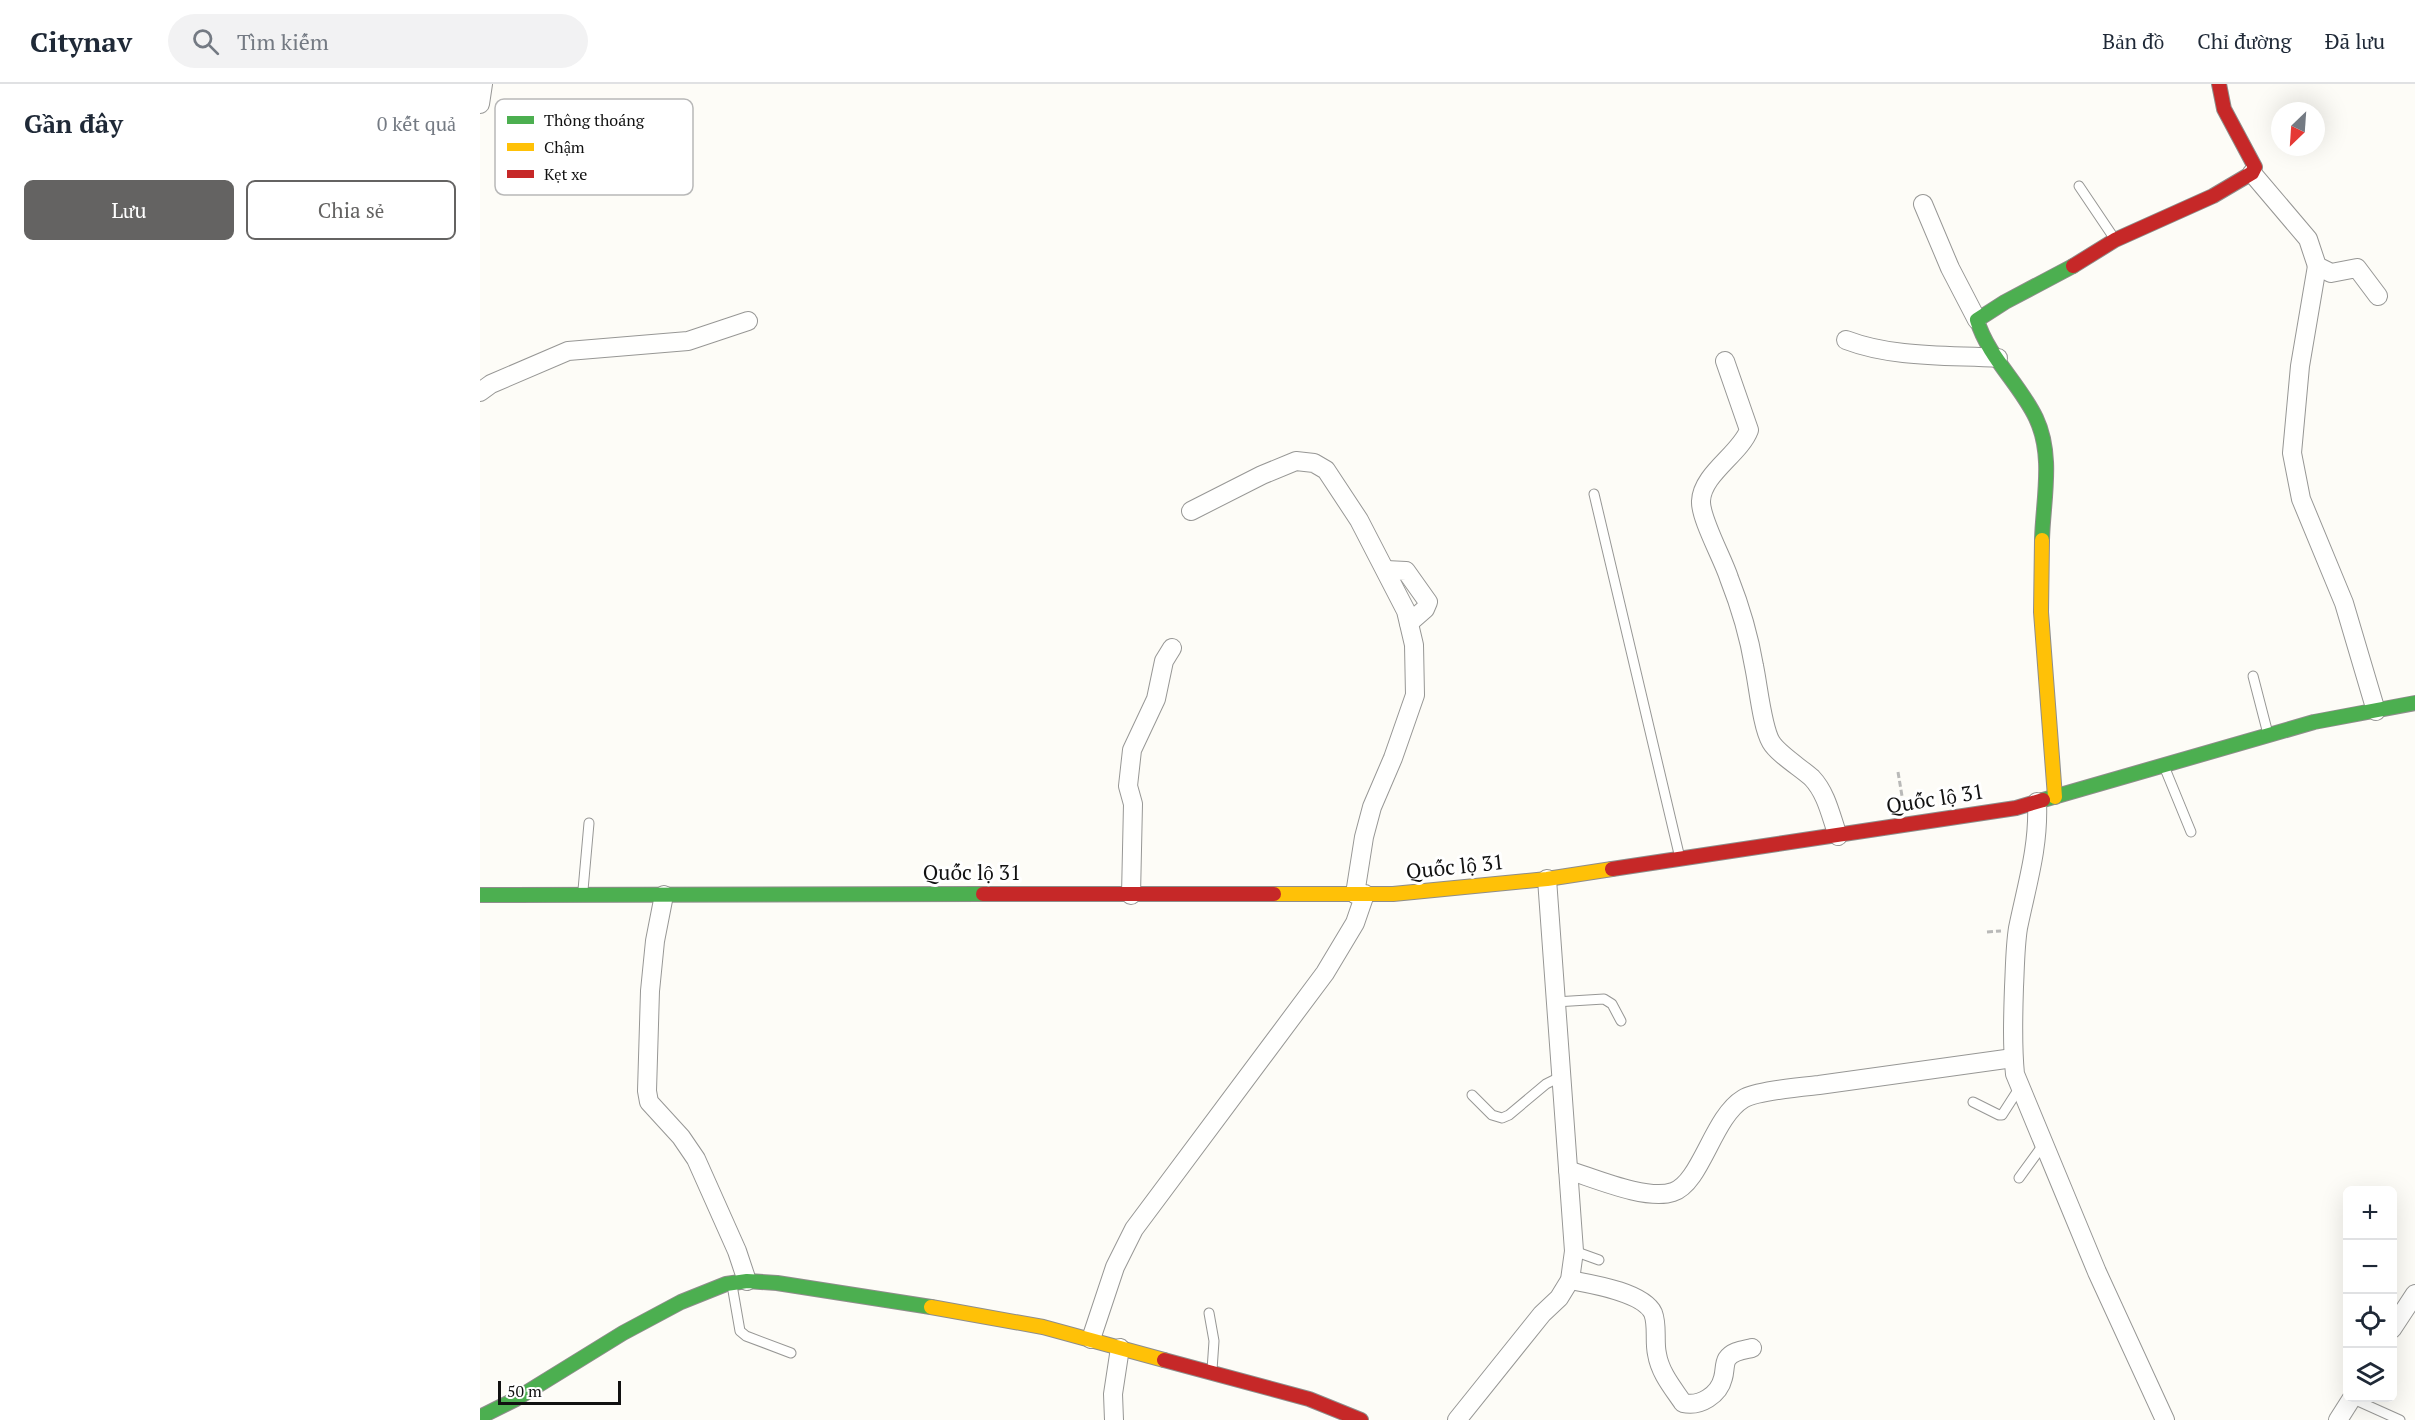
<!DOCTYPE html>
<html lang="vi">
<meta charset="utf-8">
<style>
:root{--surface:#fff;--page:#f2f2f3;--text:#1f2937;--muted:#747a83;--line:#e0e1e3;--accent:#646362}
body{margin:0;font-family:"PT Serif",serif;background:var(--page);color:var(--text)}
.controls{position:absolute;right:18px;bottom:18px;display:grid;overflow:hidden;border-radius:9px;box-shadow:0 6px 24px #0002}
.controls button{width:54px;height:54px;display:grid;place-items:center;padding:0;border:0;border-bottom:2px solid var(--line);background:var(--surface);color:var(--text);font:30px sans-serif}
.compass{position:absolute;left:1791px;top:18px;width:54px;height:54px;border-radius:50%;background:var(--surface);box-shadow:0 6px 24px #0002;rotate:205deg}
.scale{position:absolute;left:18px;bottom:15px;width:123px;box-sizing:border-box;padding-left:6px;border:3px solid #111;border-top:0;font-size:16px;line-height:21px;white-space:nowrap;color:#111;-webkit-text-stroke:4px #fff;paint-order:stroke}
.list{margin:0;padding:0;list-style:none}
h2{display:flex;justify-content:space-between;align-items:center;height:78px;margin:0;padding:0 24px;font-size:26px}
h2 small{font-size:20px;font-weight:400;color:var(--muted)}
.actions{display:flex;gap:12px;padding:18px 24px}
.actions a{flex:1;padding:14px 0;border:2px solid var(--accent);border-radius:9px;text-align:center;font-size:21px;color:var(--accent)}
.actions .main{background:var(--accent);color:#fff}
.icon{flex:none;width:33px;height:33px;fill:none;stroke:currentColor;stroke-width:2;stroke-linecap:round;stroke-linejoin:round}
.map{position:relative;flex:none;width:1935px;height:1336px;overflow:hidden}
header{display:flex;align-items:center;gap:36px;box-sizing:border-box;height:84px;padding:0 30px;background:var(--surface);border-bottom:2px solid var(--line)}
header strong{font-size:28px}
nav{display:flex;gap:33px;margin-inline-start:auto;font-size:21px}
.search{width:420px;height:54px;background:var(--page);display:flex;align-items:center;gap:15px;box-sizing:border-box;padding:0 21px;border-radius:33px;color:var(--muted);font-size:22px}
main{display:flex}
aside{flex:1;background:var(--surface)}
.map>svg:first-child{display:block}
</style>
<header>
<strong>Citynav</strong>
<div class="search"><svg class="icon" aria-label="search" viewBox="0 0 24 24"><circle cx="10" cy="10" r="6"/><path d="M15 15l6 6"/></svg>Tìm kiếm</div>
<nav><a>Bản đồ</a><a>Chỉ đường</a><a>Đã lưu</a></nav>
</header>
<main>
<aside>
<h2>Gần đây<small>0 kết quả</small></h2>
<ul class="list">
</ul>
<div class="actions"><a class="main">Lưu</a><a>Chia sẻ</a></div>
</aside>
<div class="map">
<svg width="1935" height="1336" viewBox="0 0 1935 1336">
<rect width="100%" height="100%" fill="#fdfcf7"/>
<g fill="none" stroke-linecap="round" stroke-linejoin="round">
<g stroke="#979795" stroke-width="11">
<g id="lane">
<polyline points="1599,102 1634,154"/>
<polyline points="1114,410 1199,770"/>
<polyline points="1773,592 1787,646"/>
<polyline points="1686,687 1711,748"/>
<polyline points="103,806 109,739"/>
<polyline points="1075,918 1124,915 1132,920 1141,937"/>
<polyline points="992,1011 1012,1031 1022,1034 1029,1031 1066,1000 1080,993"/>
<polyline points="1493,1018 1519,1031 1522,1031 1540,1003"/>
<polyline points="1539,1094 1563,1061"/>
<polyline points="1094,1167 1119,1176"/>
<polyline points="252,1201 260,1247 266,1252 311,1269"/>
<polyline points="729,1229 734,1257 732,1286"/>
<polyline points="1871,1314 1920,1336"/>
</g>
</g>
<g stroke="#979795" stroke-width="20">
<g id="street">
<polyline points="0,20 3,0"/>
<polyline points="1772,89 1828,155 1837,182 1851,189 1877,184 1898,212"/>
<polyline points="1443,120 1470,184 1497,236"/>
<polyline points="1837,182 1820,282 1812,369 1821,415 1864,519 1896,627"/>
<path d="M1366 256C1413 274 1468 271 1518 274"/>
<path d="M1245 277 1269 346C1260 370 1222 390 1221 417 1220 434 1243 475 1249 494 1260 522 1269 552 1274 582 1278 600 1282 643 1291 658 1298 670 1321 684 1332 694 1347 710 1351 733 1358 752"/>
<polyline points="0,308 11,300 88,267 208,257 268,237"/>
<polyline points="711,427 782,391 816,377 834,379 846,386 879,436 926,527 934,561 935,611 913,674 892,723 884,753 875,810"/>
<polyline points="906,486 926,487 948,518 945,525 929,539"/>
<path d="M1557 718C1559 763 1547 800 1538 844 1535 863 1535 884 1534 903 1533 933 1532 961 1535 990L1617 1188 1685 1336"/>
<polyline points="184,811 175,857 170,907 167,1007 169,1018 201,1053 216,1075 257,1167 267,1197"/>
<polyline points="651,811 653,720 648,702 652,666 676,615 684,577 692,564"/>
<path d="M1088 1086C1114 1094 1167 1117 1193 1108 1221 1099 1233 1033 1263 1015 1276 1007 1321 1003 1339 1001 1404 992 1468 983 1533 974"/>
<path d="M1090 1196C1111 1200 1163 1208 1173 1229 1178 1242 1174 1257 1177 1270 1180 1289 1193 1304 1203 1319 1220 1323 1239 1311 1243 1294 1245 1288 1244 1280 1247 1275 1252 1267 1264 1266 1272 1264"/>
<polyline points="1912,1245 1935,1210"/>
<polyline points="611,1255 635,1183 654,1145 845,889 875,839 885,810"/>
<polyline points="634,1336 633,1310 640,1264"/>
<polyline points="977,1336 1062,1230 1079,1214 1090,1196 1094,1167 1067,795"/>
<polyline points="1858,1336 1872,1314"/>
</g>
</g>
<g stroke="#8e8d8b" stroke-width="16">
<g id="fast">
<path d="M1562 456C1563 416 1574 372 1556 334 1540 300 1508 273 1497 236L1525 218 1593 182"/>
<polyline points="1563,716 1834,638 1935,619"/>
<polyline points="0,811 503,810"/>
<polyline points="0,1333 36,1315 143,1249 201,1218 246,1200 267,1197 297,1199 451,1223"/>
</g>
</g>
<g stroke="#8e8d8b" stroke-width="16">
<g id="slow">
<polyline points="1562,456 1561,528 1575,713"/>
<polyline points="794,810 913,810 1067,795 1132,785"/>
<polyline points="451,1223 563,1243 684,1276"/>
</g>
</g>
<g stroke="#8e8d8b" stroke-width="16">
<g id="jam">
<polyline points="1593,182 1635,156 1733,112 1772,89 1775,83 1744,25 1739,0"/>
<polyline points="1132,785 1536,724 1563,716"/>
<polyline points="503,810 794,810"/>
<polyline points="684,1276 829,1315 881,1336"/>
</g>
</g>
<g stroke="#b9b9b8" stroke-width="3" stroke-dasharray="6 3" stroke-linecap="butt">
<polyline points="1418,688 1423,718"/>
<polyline points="1507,848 1521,847"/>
</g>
<use href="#lane" stroke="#fffffe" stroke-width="9"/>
<use href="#street" stroke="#fffffe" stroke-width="18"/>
<use href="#fast" stroke="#4caf50" stroke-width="14"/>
<use href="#slow" stroke="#ffc107" stroke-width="14"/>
<use href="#jam" stroke="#c62828" stroke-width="14"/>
</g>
<g text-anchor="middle" stroke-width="6" stroke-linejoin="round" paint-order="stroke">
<g font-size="21" fill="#111" stroke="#fff">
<text transform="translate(1455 715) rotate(-9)" y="7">Quốc lộ 31</text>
<text transform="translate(975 783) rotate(-6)" y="7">Quốc lộ 31</text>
<text x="492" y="796">Quốc lộ 31</text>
</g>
</g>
<rect x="15" y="15" width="198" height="96" rx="9" fill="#fff" stroke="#b8b8b8" stroke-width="1.5"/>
<rect x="27" y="32" width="27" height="8" fill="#4caf50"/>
<rect x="27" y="59" width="27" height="8" fill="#ffc107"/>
<rect x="27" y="86" width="27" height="8" fill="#c62828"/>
<g font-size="16" fill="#111">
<text x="64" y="42">Thông thoáng</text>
<text x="64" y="69">Chậm</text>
<text x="64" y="96">Kẹt xe</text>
</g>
</svg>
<div class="controls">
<button>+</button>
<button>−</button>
<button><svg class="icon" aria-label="locate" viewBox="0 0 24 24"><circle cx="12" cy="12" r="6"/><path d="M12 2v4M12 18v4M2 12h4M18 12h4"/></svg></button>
<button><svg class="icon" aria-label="layers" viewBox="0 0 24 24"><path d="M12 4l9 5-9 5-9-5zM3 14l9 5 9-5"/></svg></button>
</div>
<svg class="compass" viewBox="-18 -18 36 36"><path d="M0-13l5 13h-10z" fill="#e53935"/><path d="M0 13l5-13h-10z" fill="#747a83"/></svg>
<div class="scale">50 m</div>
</div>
</main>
